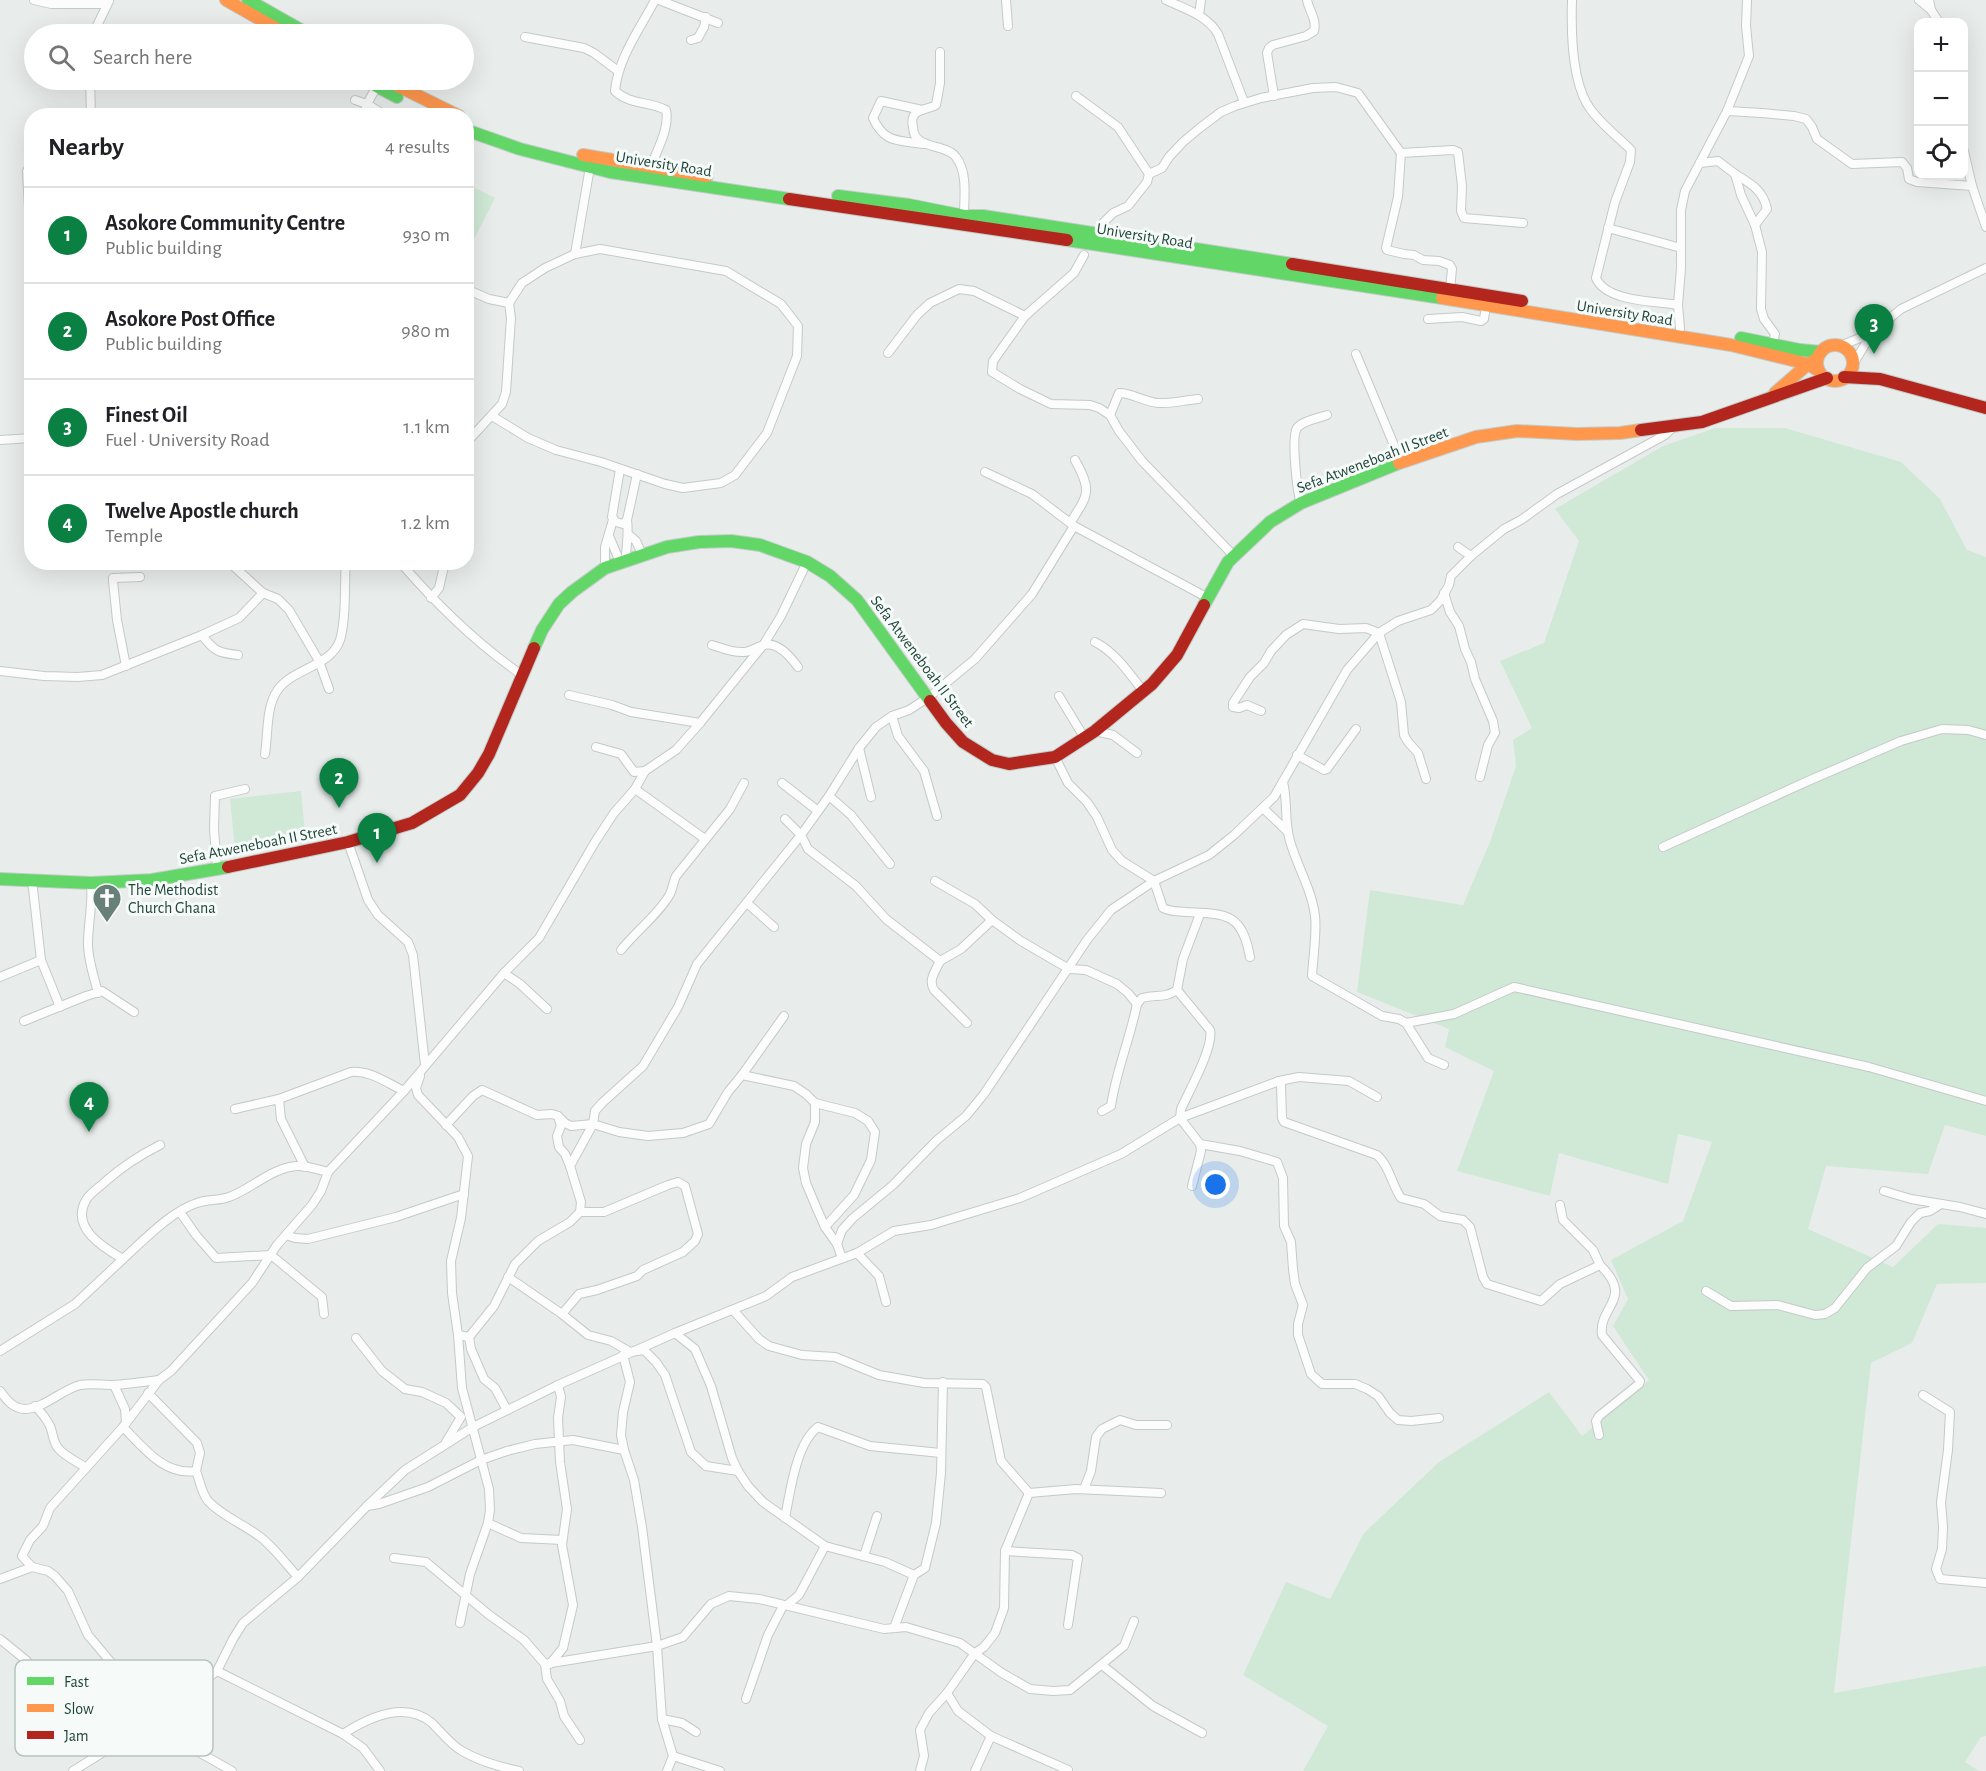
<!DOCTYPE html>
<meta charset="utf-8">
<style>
:root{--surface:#fff;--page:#f2f2f2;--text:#202124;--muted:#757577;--line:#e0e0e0;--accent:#0b8043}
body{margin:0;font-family:"Alegreya Sans",sans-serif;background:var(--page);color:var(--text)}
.controls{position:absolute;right:18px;top:18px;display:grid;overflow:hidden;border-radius:12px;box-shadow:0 6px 24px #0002}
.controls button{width:54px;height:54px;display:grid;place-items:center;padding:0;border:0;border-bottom:2px solid var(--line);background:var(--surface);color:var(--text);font:30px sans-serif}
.you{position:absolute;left:1216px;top:1185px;width:21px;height:21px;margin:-15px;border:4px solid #fff;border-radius:50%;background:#1a73e8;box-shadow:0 0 0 9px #1a73e833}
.badge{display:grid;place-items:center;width:39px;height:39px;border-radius:50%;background:var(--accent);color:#fff;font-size:20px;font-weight:700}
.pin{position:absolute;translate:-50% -50px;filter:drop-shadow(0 2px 3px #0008)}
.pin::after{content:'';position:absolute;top:32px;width:21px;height:18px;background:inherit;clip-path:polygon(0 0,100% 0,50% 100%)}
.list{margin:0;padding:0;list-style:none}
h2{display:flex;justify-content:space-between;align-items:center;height:78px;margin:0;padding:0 24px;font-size:26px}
h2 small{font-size:20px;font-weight:400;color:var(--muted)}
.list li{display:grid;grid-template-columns:39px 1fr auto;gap:18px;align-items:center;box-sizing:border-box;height:96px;padding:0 24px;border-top:2px solid var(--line)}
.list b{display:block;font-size:22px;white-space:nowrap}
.list p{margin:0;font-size:20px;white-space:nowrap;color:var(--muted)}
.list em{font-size:20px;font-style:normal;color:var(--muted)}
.icon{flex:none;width:33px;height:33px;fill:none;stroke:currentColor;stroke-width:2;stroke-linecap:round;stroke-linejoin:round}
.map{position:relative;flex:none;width:1986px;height:1771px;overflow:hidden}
.search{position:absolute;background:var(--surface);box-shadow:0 6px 24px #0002;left:24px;top:24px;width:450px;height:66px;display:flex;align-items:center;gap:15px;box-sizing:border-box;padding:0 21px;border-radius:33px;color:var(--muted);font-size:22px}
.panel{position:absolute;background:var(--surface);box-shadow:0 6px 24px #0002;left:24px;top:108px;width:450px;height:462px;border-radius:24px}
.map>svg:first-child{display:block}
</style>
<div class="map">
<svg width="1986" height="1771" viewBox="0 0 1986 1771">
<rect width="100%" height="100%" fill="#e8edeb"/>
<g fill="#d0e8d6">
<polygon points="467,184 495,198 468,251 466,250"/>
<polygon points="1715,428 1785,428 1901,462 1940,499 1967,550 1986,557 1986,1136 1945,1125 1928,1174 1826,1166 1808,1229 1893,1267 1938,1224 1986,1228 1986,1283 1937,1284 1912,1343 1871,1363 1834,1693 1986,1666 1986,1736 1981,1737 1965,1762 1979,1771 1303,1771 1328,1726 1243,1675 1286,1582 1330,1599 1364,1533 1439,1462 1549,1392 1582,1436 1649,1380 1613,1326 1628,1299 1611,1260 1683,1221 1712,1142 1678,1134 1668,1184 1559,1153 1550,1196 1457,1171 1494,1071 1445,1047 1449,1029 1357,992 1370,890 1463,905 1490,842 1516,766 1513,740 1532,728 1500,661 1544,643 1579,541 1555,509 1663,446"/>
<polygon points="301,791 306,843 235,850 230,799"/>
</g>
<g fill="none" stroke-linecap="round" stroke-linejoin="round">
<g stroke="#c4cac8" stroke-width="10">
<g id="street">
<polyline points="34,0 51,4 107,4"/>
<polyline points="659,0 718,23"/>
<polyline points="1006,0 1008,26"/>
<path d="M1166 0C1185 9 1207 15 1218 34L1244 102"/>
<path d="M1572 0C1571 31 1572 85 1591 110 1602 125 1618 137 1631 150L1630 162 1615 202 1596 278C1606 302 1656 301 1678 305"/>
<polyline points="1919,0 1931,10"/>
<polyline points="1929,0 1931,10 1939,22"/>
<polyline points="1199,15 1201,0"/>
<polyline points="93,34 109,1"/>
<polyline points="525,37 584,48 594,53 618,71"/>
<polyline points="691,40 698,38 704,27 706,17"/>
<path d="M940 52V83L936 105C930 109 920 108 915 114 912 117 912 123 913 127 913 150 946 143 956 157 968 173 964 197 964 216"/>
<polyline points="90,80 91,116"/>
<polyline points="377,86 367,104 386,116"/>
<polyline points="1076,96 1118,127 1149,174 1162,168 1169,157 1183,142 1201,127 1221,112 1235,106 1261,98 1313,88 1336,87 1358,93 1401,153 1453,150 1458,152 1462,186 1461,211 1464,218 1523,223"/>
<path d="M1274 96 1267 53 1269 48 1273 45 1306 36 1314 31C1317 19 1309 11 1307 0"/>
<polyline points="355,100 367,104 364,116"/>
<path d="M922 110 881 101 873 118C884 143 898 140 923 144"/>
<polyline points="1727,111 1762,113 1794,116 1806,119 1812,127 1817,139 1852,164 1902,162 1907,168 1909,179 1917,182 1972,186"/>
<polyline points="1964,151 1972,186 1986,227"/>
<polyline points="1401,153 1398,197 1386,248 1387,250 1404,254 1414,255 1423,260 1439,261 1450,265 1452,269 1450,289"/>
<polyline points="32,163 27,171 32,265"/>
<polyline points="1700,163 1718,161 1735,174 1741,195 1755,225 1762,252 1761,309 1764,319 1775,334 1773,344"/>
<path d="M651 166C657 150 670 128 666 110 649 101 630 105 615 91 618 58 640 29 655 0"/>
<path d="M1735 174C1750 183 1763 190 1767 209L1755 225"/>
<polyline points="1101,225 1113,213 1128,206 1147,182 1149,174"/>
<polyline points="1608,228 1681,248"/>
<polyline points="575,254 590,167"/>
<polyline points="1084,255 1074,273 1025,316 993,361 992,372 1020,389 1051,404 1090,405 1099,408 1110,415 1119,431 1142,461 1234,556"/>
<polyline points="466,289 489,299 509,303 511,318 506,392 502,404 466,443"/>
<polyline points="1428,319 1462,317 1481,321 1484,319 1486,306"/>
<polyline points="1680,328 1678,305 1681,268 1681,210 1685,191 1727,111 1749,56 1746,26 1747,0"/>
<polyline points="1840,346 1872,333 1901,309 1986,268"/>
<polyline points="888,353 917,315 930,303 959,289 974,291 1025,316"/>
<polyline points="1356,354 1401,462"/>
<polyline points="1852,366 1872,333"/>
<path d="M1110 415 1119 393C1129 392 1145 402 1158 403 1171 404 1185 400 1198 399"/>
<polyline points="492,416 528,438 556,450 601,462 665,484 683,488 721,483 735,475 767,433 797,356 798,326 781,304 726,271 600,249 575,254 545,268 522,283 509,303"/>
<polyline points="0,440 32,438"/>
<polyline points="620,469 612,517 616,522 623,524 627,520 637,474"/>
<polyline points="985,472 1032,494 1074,526 1208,598"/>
<path d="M1301 503C1297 492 1291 437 1297 428 1302 421 1319 418 1327 415"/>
<path d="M1070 523C1089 494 1092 491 1075 460"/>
<polyline points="629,535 636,541 642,554"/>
<polyline points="609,536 620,562"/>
<polyline points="1458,547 1471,556"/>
<path d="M626 559C626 546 629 534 627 520"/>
<polyline points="229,562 263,593 278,599 289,610 319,661 329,689"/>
<path d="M400 562C437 605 476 643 522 675"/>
<polyline points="605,568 605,547 613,520"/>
<polyline points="1444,593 1450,612 1459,626 1465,649 1471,662 1475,679 1493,721 1495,733 1488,745 1480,777"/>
<polyline points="431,598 439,588 445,562"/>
<path d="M202 635C214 651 218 653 238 655"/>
<path d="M1095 642C1115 652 1130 674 1143 691"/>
<path d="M712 645C722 648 732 653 744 652 750 652 755 648 761 646 776 639 790 656 798 667"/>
<polyline points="126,666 117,620 113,581 113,578 140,577"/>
<polyline points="0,671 44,676 78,677 102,675 202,635 239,618 263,593"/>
<polyline points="569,695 612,705 631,712 700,723"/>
<polyline points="1059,696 1084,737"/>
<polyline points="1261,711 1247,705 1239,708 1233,707 1233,703 1250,677 1264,663 1271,651 1286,635 1303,624 1339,629 1366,628 1379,633 1401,702 1404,735 1408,742 1418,753 1426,779"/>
<polyline points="892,716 898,736 924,771 937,816"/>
<polyline points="1095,731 1113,735 1137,753"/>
<polyline points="596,747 621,754 634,772 645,771"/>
<polyline points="859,748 871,797"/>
<path d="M265 754C268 735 266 707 277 691 292 668 331 667 340 640 344 627 345 599 345 585 346 577 344 571 347 562"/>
<polyline points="1297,755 1324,770 1327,769 1356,729"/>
<path d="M1055 757 1068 783 1087 802 1097 817 1112 850 1122 861 1154 881 1163 908C1171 912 1178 911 1186 912 1227 914 1242 913 1250 957"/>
<path d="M1283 782C1288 802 1284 821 1290 841 1297 866 1312 890 1315 916 1317 933 1313 958 1312 976L1382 1016 1399 1019 1406 1023 1428 1058 1444 1065"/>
<polyline points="782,783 818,811"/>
<polyline points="635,789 705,839"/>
<polyline points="829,796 851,815 890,864"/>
<polyline points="1264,809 1288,832"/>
<polyline points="785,819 801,835 808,849 856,886 886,919 940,961 961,949 992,920"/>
<polyline points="348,842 368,900 378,915 408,942 413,955 425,1065"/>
<polyline points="1663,847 1808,781 1901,741 1942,729 1968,730 1986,735"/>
<polyline points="217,869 214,829 215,796 245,789"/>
<polyline points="32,880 41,960 60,1007"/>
<path d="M935 881 975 904 992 920 1021 941 1069 969 1086 970 1117 984 1128 993 1137 1004C1130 1039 1116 1071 1111 1106L1102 1111"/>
<path d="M91 883C93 906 88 922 88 944 88 961 94 976 98 993"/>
<polyline points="747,903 774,927"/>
<path d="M621 950C635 932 660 913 670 894 673 888 673 882 676 876L730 809 744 783"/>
<path d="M940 961C935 972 928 980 934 990L967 1023"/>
<polyline points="504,973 520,984 547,1009"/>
<polyline points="0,977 41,960"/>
<path d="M1137 1004 1142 998C1157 994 1163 999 1177 990"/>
<polyline points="24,1021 86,996 102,991 134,1012"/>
<polyline points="1406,1023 1454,1014 1514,987 1869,1067 1986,1101"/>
<polyline points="742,1075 784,1016"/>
<polyline points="420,1076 416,1088 418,1095 458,1137 468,1156 461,1218 451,1261 452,1293 458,1335 462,1388 489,1489 490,1510 488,1523 470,1574 460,1623"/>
<polyline points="1279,1081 1299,1077 1349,1081 1377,1097"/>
<polyline points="815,1103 815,1122 806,1144 803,1168 806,1183 817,1209 825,1227 837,1244"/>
<polyline points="235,1109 279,1099"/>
<polyline points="558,1116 565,1123 571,1126 593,1124 619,1132 648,1136 683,1133 709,1124 728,1092 742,1075 794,1086 806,1094 815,1103 855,1113 868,1121 875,1132 871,1160 854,1195 825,1227"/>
<polyline points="446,1125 473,1096 482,1090 537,1115 552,1114 558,1116 561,1126 557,1136 559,1147 565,1154 570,1166"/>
<polyline points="1200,1144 1240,1151 1277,1162 1283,1178 1284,1226 1291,1242 1293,1269 1295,1284 1303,1305 1298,1324 1298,1335 1311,1374 1322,1384 1355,1384 1367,1389 1378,1396 1390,1413 1398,1420 1411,1421 1439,1418"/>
<path d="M160 1145C140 1155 123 1166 106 1181 100 1187 91 1192 86 1200 70 1228 104 1248 123 1259 143 1241 171 1211 197 1203 207 1199 218 1201 229 1197 251 1189 272 1168 296 1166 307 1165 319 1170 328 1172"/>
<path d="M305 1167 281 1119 279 1099 351 1072C370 1070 387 1083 404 1091"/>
<path d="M1192 1186 1201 1151 1200 1144 1180 1118 1181 1109C1189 1091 1214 1047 1210 1030L1177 990 1183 959 1200 914"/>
<polyline points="1884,1191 1911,1199 1960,1207 1986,1214"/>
<polyline points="180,1212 196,1235 216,1258 271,1255 322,1297 324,1314"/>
<polyline points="286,1235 295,1238 308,1239 396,1217 464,1194"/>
<polyline points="857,1253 879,1276 886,1302"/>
<polyline points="842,1258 837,1244 842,1230 853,1218 893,1185 937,1140 966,1116 984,1094 1087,940 1111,910 1154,881 1209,855 1234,835 1274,797 1347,670 1379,633 1398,621 1431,610 1441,600 1449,585 1451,576 1471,556 1504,529 1521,520 1557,494 1665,435 1673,427"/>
<polyline points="508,1277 562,1314 588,1335 611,1341 630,1352 644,1350 656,1362 665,1375 691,1452 706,1466 738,1471"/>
<polyline points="1706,1291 1731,1306 1778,1305 1815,1315 1825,1314 1835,1308 1867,1268 1896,1246 1911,1222 1920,1213 1930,1211 1941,1204"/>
<polyline points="733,1310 759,1339 769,1346 802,1355 835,1357 879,1375 924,1383 983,1384 986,1387 1001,1461 1029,1493"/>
<polyline points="562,1314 579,1294 597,1290 637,1276 643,1270 683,1252 695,1241 698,1234 685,1186 678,1182 668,1185 604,1212 580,1212"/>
<polyline points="675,1333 695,1349 711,1386 732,1458 738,1471 748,1486 763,1502 825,1546 885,1562 914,1575 925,1568 936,1523 941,1473 943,1382"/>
<polyline points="458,1335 469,1337 494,1306 515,1264 538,1241 570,1222 580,1212 581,1202 570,1166 593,1124 595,1111 602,1103 643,1066 678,1007 697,964 801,835 829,796 859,748 876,727 892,716 909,710 929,697 975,659 1032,594 1074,526"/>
<polyline points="469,1337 471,1349 484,1379 495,1388 507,1410"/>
<polyline points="356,1338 382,1371 405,1389 422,1392 446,1403 461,1417 446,1442"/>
<polyline points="0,1351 75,1304 123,1259"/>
<polyline points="623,1355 630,1382 623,1412 621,1435 624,1450 634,1480 642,1527 657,1646 662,1719 673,1756 667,1771"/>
<polyline points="114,1385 125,1409 126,1423"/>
<path d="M0 1391C6 1399 13 1409 25 1409 45 1408 61 1390 80 1385 90 1383 102 1385 113 1385 128 1384 143 1382 159 1380"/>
<path d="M148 1393 197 1443 200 1453 196 1471C200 1481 201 1492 208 1501 222 1516 243 1524 259 1536 273 1546 285 1563 298 1577"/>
<polyline points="1923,1395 1950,1412 1948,1450 1941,1502 1943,1527 1942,1549 1936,1569 1940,1579 1986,1583"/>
<path d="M35 1406C41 1412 46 1418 50 1426 53 1433 53 1442 58 1448 65 1457 77 1461 86 1468"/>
<path d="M123 1427C143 1447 164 1476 196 1471"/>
<path d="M1599 1435 1596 1421 1599 1416 1639 1384 1640 1381 1602 1335C1598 1306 1635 1299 1600 1265"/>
<polyline points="1084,1489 1091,1471 1096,1437 1102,1429 1120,1420 1136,1425 1167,1425"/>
<path d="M367 1506 405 1470 473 1427 558 1385 675 1333 766 1296 792 1277 857 1253 894 1231 931 1225 1020 1198 1121 1154 1180 1118 1279 1081 1281 1084 1282 1118 1284 1122 1377 1155C1389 1165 1392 1185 1401 1198L1424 1204 1440 1216 1463 1220 1470 1227 1483 1277 1487 1284 1541 1301 1560 1284 1600 1265 1593 1250 1563 1220 1560 1205"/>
<path d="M785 1518C790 1493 796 1443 818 1427L870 1446 941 1453"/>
<polyline points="488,1523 521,1538 562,1540"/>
<polyline points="1005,1551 1072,1555 1078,1558 1068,1625"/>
<polyline points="864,1556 877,1516"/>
<polyline points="394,1558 426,1562 488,1614 524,1640 545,1664 547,1679 560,1701 564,1716 580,1740"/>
<polyline points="32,1567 22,1556 30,1540 43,1526 50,1508 123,1427 159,1380 171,1371 252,1283 277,1245 312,1205 321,1191 328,1172 404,1091 504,973 539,938 595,842 614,813 635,789 645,771 676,750 700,723 764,644 781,616 807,562"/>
<polyline points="0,1579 32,1567 48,1571 55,1576 68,1591 88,1635 114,1666 128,1698 139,1713 150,1721 170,1730 202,1754 232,1771"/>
<polyline points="787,1605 799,1595 825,1546"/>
<polyline points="894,1628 914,1575"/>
<polyline points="0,1639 27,1661 39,1681 47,1699 79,1742 95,1757"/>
<polyline points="545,1664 657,1646 683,1637 711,1604 729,1596 759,1599 884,1629 906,1627 960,1643 1002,1673 1030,1689 1053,1691 1070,1690 1124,1646 1134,1621"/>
<polyline points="550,1664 563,1648 573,1605 562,1545 567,1509 560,1462 558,1418 561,1397 558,1385"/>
<polyline points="1102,1665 1153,1706 1202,1733"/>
<path d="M217 1671 343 1734C369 1717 405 1700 432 1723 442 1733 450 1744 462 1751 479 1761 500 1767 519 1771"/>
<polyline points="947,1693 958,1711 991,1736 1068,1770"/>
<polyline points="746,1699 768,1635 783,1606"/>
<polyline points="662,1719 682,1723 696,1732"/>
<polyline points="343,1734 363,1748 380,1771"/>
<polyline points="673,1756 720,1771"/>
<polyline points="73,1771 142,1728 217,1671 233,1639 243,1623 298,1577 367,1506 379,1504 428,1487 481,1460 507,1451 535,1444 573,1440 624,1450"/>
<polyline points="920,1771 924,1756 920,1730 929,1713 947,1693 975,1653 984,1647 995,1633 1004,1608 1005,1551 1029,1493 1076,1489 1161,1493"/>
<polyline points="975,1771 991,1736"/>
</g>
</g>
<g stroke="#c2ccc9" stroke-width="14">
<g id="fast">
<polyline points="248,0 308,34"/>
<polyline points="365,80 397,97"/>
<polyline points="466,130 520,149 610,172 789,199"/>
<polyline points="838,196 909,205 964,216 983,216 1292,264"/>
<polyline points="1067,240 1442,298"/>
<polyline points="1741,338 1800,350 1821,352"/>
<polyline points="1204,605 1228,562 1270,522 1301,503 1399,463"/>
<polyline points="534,648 542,630 559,604 572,592 605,568 667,547 699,542 731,541 760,545 807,562 830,576 857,600 930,701"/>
<polyline points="0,879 91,883 152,880 228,867"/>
</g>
</g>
<g stroke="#c2ccc9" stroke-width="14">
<g id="slow">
<polyline points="226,0 286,34"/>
<polyline points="386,80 459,116"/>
<polyline points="583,155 707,176"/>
<polyline points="1442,298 1731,345 1808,364 1819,371"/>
<circle cx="1835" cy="363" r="18"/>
<polyline points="1775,393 1808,364 1817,359"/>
<polyline points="1399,463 1476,437 1517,431 1577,434 1620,433 1641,430"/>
</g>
</g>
<g stroke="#c2ccc9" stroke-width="14">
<g id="jam">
<polyline points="789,199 1067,240"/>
<polyline points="1292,264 1522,301"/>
<polyline points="1844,377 1880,379 1986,408"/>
<polyline points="1641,430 1702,422 1827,378"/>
<polyline points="930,701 946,723 963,742 992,760 1009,764 1055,757 1095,731 1152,684 1177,655 1204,605"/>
<polyline points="228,867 348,842 412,823 460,795 478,773 489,754 534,648"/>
</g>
</g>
<use href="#street" stroke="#fcfcfc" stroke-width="8"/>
<use href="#fast" stroke="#63d668" stroke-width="12"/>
<use href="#slow" stroke="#ff974d" stroke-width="12"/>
<use href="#jam" stroke="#b3261e" stroke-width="12"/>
</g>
<defs>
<g id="church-pin" transform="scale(1.5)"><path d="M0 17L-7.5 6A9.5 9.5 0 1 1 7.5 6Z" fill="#678078" stroke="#f6fbf9"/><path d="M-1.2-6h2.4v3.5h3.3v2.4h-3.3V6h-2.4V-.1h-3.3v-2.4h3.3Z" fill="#fff"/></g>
</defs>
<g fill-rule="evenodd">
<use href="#church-pin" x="107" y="898"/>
</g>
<g text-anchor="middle" stroke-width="6" stroke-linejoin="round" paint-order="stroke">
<g font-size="16" fill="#21453a" stroke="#f6fbf9">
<text transform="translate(664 163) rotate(9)" y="6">University Road</text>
<text transform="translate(1145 235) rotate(9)" y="6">University Road</text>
<text transform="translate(1625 312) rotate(9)" y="6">University Road</text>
<text transform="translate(1372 459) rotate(-21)" y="6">Sefa Atweneboah II Street</text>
<text transform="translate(923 661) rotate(53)" y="6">Sefa Atweneboah II Street</text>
<text transform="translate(258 843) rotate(-11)" y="6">Sefa Atweneboah II Street</text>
</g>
<g font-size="16" fill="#21453a" stroke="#f6fbf9" text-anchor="start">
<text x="128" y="895">The Methodist<tspan x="128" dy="18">Church Ghana</tspan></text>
</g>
</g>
<rect x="15" y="1660" width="198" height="96" rx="9" fill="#f6fbf9" stroke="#b6c4c0" stroke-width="1.5"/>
<rect x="27" y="1677" width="27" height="8" fill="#63d668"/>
<rect x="27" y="1704" width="27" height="8" fill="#ff974d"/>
<rect x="27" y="1731" width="27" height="8" fill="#b3261e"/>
<g font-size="16" fill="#21453a">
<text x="64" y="1687">Fast</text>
<text x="64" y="1714">Slow</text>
<text x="64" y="1741">Jam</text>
</g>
</svg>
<div class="controls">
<button>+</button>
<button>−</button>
<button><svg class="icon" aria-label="locate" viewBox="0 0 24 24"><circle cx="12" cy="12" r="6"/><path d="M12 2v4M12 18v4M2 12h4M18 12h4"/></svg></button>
</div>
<div class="you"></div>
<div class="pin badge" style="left:377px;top:863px">1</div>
<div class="pin badge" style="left:339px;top:808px">2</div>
<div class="pin badge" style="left:1874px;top:354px">3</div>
<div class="pin badge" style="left:89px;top:1132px">4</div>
<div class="search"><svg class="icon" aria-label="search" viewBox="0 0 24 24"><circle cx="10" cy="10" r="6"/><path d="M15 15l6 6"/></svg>Search here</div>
<section class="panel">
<h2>Nearby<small>4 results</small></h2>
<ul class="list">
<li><span class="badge">1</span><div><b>Asokore Community Centre</b><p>Public building</p></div><em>930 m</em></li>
<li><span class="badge">2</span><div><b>Asokore Post Office</b><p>Public building</p></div><em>980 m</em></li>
<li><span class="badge">3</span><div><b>Finest Oil</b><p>Fuel · University Road</p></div><em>1.1 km</em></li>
<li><span class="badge">4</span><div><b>Twelve Apostle church</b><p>Temple</p></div><em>1.2 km</em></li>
</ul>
</section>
</div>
